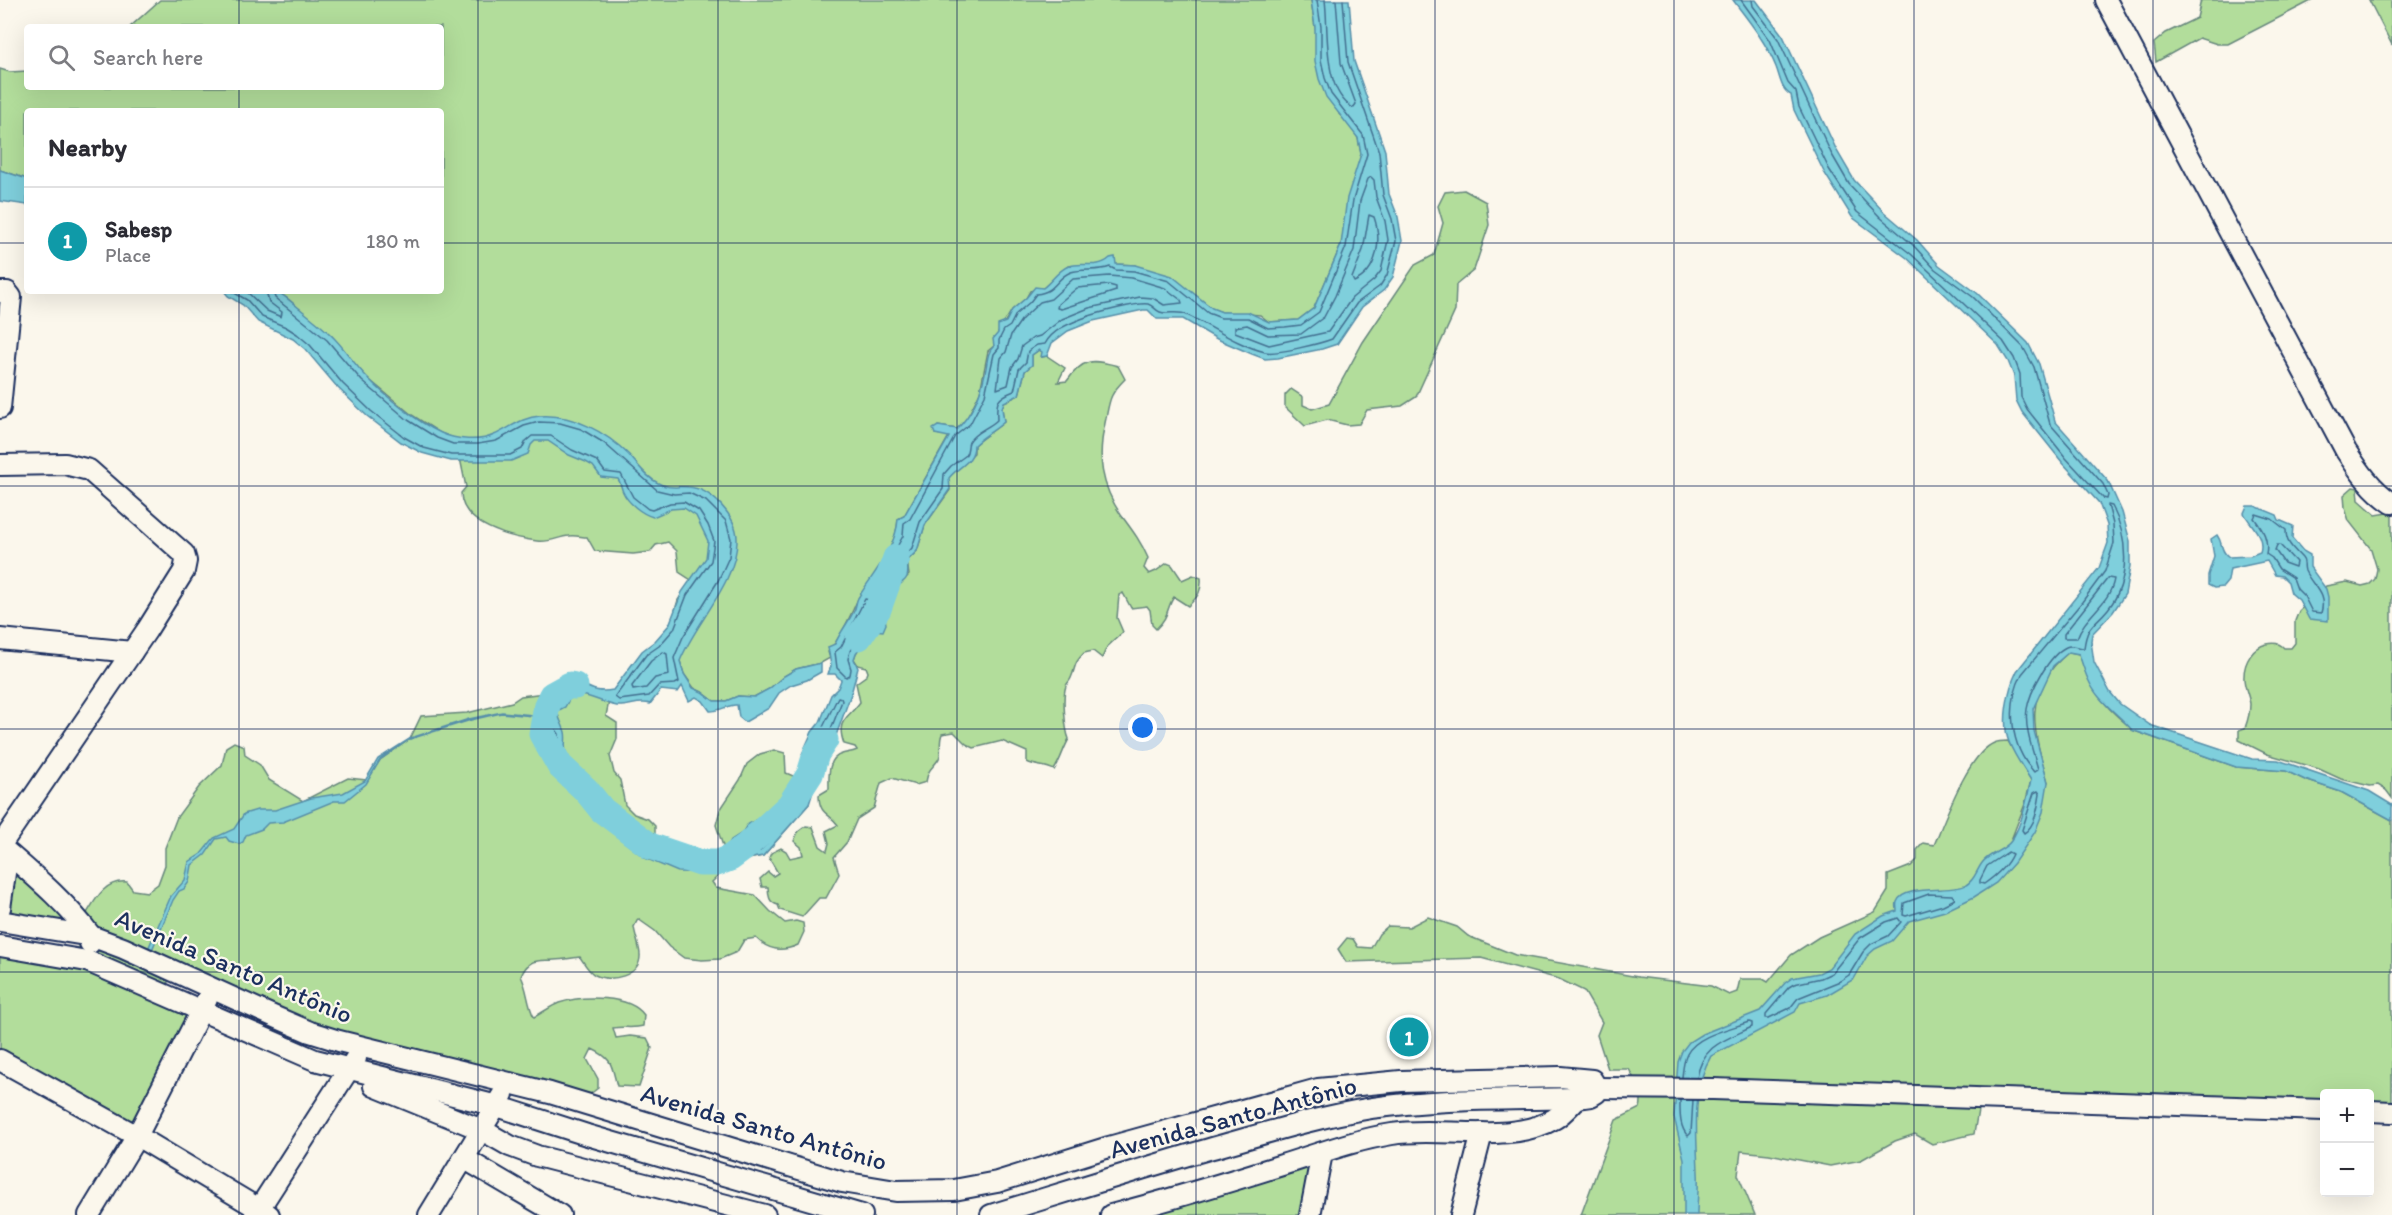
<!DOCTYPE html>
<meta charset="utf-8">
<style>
:root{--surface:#fff;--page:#f7f7f7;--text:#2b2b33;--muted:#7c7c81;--line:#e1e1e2;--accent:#b45309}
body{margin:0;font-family:Itim,sans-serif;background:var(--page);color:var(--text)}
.controls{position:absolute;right:18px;bottom:18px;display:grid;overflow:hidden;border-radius:6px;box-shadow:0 6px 24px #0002}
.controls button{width:54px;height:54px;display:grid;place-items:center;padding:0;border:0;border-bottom:2px solid var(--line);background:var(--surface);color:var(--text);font:30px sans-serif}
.you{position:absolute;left:1143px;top:728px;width:21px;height:21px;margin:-15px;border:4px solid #fff;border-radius:50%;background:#1a73e8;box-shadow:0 0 0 9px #1a73e833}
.badge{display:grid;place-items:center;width:39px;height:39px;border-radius:50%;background:var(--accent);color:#fff;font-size:20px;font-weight:700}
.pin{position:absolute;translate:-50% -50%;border:3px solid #fff;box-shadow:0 2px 6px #0006}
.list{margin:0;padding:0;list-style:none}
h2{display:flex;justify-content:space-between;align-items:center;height:78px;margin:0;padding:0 24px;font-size:26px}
h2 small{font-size:20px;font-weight:400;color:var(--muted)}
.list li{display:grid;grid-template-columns:39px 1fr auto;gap:18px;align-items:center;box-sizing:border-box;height:108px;padding:0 24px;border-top:2px solid var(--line)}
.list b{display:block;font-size:22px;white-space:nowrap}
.list p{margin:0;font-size:20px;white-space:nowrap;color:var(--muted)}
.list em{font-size:20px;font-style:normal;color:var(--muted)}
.icon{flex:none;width:33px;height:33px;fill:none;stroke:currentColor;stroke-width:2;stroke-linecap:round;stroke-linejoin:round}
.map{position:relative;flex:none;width:2392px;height:1215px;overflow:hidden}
.search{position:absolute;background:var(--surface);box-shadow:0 6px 24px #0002;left:24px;top:24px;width:420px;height:66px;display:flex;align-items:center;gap:15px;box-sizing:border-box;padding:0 21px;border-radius:6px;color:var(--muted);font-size:22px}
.panel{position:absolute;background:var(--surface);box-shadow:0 6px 24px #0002;left:24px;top:108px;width:420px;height:186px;border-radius:6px}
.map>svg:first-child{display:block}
</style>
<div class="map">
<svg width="2392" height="1215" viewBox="0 0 2392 1215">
<rect width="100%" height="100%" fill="#fbf7ec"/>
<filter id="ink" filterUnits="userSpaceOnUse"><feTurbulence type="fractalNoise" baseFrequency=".0167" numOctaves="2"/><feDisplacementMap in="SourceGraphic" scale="12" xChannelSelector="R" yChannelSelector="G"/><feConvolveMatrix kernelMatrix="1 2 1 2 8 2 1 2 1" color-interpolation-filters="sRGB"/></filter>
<g filter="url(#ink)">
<g fill="#b2dd9b" stroke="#66867c" stroke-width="1.5">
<path d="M160 0H1311L1315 27 1339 114 1350 125 1358 138 1361 154 1341 245 1314 308 1298 320 1269 322 1260 315 1222 312 1212 309 1202 301 1135 265 1115 264V258L1098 265 1068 266 1043 288 1030 291 1026 298 1012 310 998 333 994 346 988 351 980 392 966 420 957 429 938 426 935 434 949 436 904 516 898 519C897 542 881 567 868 586 865 591 859 595 857 601 850 617 840 639 828 652L830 658 821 663 796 669 784 676 769 689 754 697 738 696 726 701H714L702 692 694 688 684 674 680 661 675 610 678 600 691 580 679 572 677 551 668 542 656 545 650 552 633 554 595 551 587 537C582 537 575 535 569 536 558 537 549 543 537 541 511 538 461 525 461 493L466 487 459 453 454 438 440 433 412 415 366 377 331 335 276 291H441V111H27V179L0 170V69L10 72 27 71V87H441V27H130Z"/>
<polygon points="2201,0 2313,0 2228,44 2217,44 2199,38 2156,62 2154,43 2166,33 2197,18"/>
<polygon points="2369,0 2391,0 2392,45"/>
<polygon points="1464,190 1486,202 1489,225 1474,270 1456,285 1455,311 1416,397 1402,406 1367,410 1359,424 1347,425 1327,420 1305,426 1285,407 1285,395 1291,389 1303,397 1303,405 1312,409 1329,404 1363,342 1415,265 1434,255 1443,223 1438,206 1445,192"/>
<path d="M1039 350 1043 352 1042 357 1047 356 1065 368 1058 382 1067 381C1083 358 1092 359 1118 366L1125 379C1108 396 1110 400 1105 423 1097 458 1101 485 1121 515 1132 530 1140 540 1148 558L1144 568 1149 574 1156 571 1167 563 1172 565 1182 580 1193 575 1201 578C1202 591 1198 597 1188 606L1174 597C1166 608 1170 616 1156 629L1152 625 1150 610 1147 606 1131 608 1123 593 1119 595 1117 618 1123 632 1107 647 1102 658 1093 651 1084 653C1073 664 1076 667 1071 678 1070 681 1067 683 1066 686 1062 696 1065 729 1069 739 1063 749 1061 760 1054 770 1045 765 1037 767 1027 762V752L1002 741 974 748 966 744 954 732 942 734C938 743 943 754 938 760 931 770 929 767 926 782L916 785 892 778 881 783 874 808 857 819 847 842 834 857 839 874 826 898H819L802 917 780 910 778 905C768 902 769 896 768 887H762L760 879 768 872 773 876 778 873 769 858 771 853 781 848 786 851 790 858 803 855 801 847 794 841 798 832 806 826 813 827 820 846 827 851 829 843 826 831 838 825C830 813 819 815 819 795L829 789C829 777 827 758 842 754 847 752 851 753 857 750L855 747 844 744C835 719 849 718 860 702L856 683 867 675 868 672 866 667 858 665 854 659 856 653 881 614 875 598 878 593 895 588 909 575 907 561 917 551 925 525 950 490 948 478 974 453V445C983 436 994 431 1004 422L1002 408 1004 402 1019 395 1025 371 1032 365V355Z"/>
<path d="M2353 487 2358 488 2359 500 2376 515 2388 513 2392 515V798L2386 790 2378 785 2370 786 2341 779 2319 769 2267 754 2239 740V730L2245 728C2248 720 2250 713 2250 704 2249 695 2243 685 2244 676 2244 662 2253 647 2267 644 2275 642 2280 643 2284 648H2291L2295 643V621L2299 611 2326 586 2347 582 2362 586 2370 584 2375 579 2377 569 2371 549 2349 521 2345 508 2344 495Z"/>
<path d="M2069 652 2079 654C2087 676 2097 698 2115 714 2122 721 2126 722 2132 730L2236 767 2286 771 2305 780 2341 792 2392 820V1106L2370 1105V1094H2324V1104H1979L1974 1134 1932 1144 1915 1134 1895 1141 1861 1160 1830 1166 1769 1154 1741 1151 1738 1175 1755 1215H1581L1616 1120 1640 1108C1644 1094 1635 1081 1629 1069H1608L1597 1035 1602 1022 1584 991 1559 979 1481 958 1346 962 1338 949 1347 938 1353 939 1358 947 1371 948 1379 934 1388 926 1409 927 1428 917 1457 927 1468 936 1515 955 1638 977 1711 986 1729 995 1737 992 1740 979H1763L1768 982 1791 955 1819 937 1875 912 1888 891V875L1911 866 1917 860V850L1923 843 1934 845C1945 819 1968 754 1994 743 1998 741 2004 741 2008 741L2031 780 2025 804 2011 840 2048 782C2033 730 2021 691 2069 652Z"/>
<path d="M552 692 582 693 609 701 606 716 617 723V739L610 756 614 773 620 780 625 805 634 814 648 819 655 826V838L659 849C676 858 698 862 717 863L725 852 716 825 720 810 740 780 747 764 760 754 774 750 785 753 786 773 805 781 809 804 763 856C735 862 733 861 712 882L716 888 755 895 770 911 785 923 796 921 803 923 804 932 798 945C782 952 769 951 756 938L744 940 737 952 720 959 702 960 684 958 669 947 655 931 638 919 634 927C635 935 640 948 640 955 641 976 610 983 595 975 589 972 584 963 580 957 571 958 563 960 554 960 537 961 529 958 521 976 528 990 527 1004 534 1017 542 1013 551 1006 559 1003 582 995 630 995 644 1015L643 1026C633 1029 623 1026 613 1028L616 1038 630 1036 647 1038 652 1048 639 1087 617 1086C611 1064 613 1059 592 1049L587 1059 598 1079V1088L589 1095 362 1048 173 968 164 993 202 1011 137 1136 0 1060V947L76 958 80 934 0 921V846L81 923C93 905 102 879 127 882L133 890 147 892 158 884 165 865V848L177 817 199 787 222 765 226 747 234 742 244 746 245 755 260 765 269 780 303 801 348 778 367 780 380 760 410 739 421 716 467 713 512 702 521 696Z"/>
<polygon points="1316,1158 1306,1215 1127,1215"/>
</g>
<g fill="#7fcfdc" stroke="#578faa" stroke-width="1.5">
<path d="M1311 0H1349L1354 61 1385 151 1389 194 1398 217 1402 241 1393 277 1384 290 1362 307 1337 344 1322 349 1278 358 1265 359 1252 354 1217 339 1183 319H1157L1148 310H1143L1093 321 1068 331 1052 343 1047 356 1041 357 1042 352 1039 350 1032 355V365L1025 371 1019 395 1004 402 1002 408 1004 422C994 431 983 436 974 445 974 463 958 466 949 478L950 489 925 525 917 551 907 561C911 588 900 576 893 595L878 593 875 598 881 614 885 618 886 624 883 631 872 630 856 653 854 659 858 668 851 694 833 744 818 776 809 804 763 856C744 860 735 859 720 873L678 872 645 858 614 834 589 805 551 771 548 764 549 757 542 734 544 717 501 713 471 720 410 739 380 760 366 784 345 801H334L283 822 268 823 262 829 246 835 243 842 239 844 229 841 226 837 216 839 205 855 192 865 189 882 184 889 179 891 173 900 149 957 145 956 171 896 185 880 189 862 201 854 214 838 234 829 244 814 257 810H275L311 798 343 793 365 781 378 759 411 738 469 719 502 712 544 716 554 686 565 678C585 682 591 695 613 690L642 651 655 641 669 625 682 592 706 558 708 541 696 516 684 508 671 509 653 517C642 514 628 503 623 492 621 488 621 483 618 479L601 477 593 466 586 462 569 455 548 441H535L531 445 528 454 511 461H451L422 453 401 442 367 416 338 388 305 349 293 339 258 322 243 305 228 296 224 291C236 291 268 287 278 292 285 296 293 303 299 308 310 317 321 325 331 335 344 347 353 363 366 376 385 396 417 422 441 433 456 440 480 442 494 435 510 428 522 417 540 416 573 414 606 432 629 455 638 465 646 477 658 483 668 489 678 486 688 487 711 488 737 517 737 539 738 581 695 623 680 661L684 674 693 688 702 692 714 701H726L738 696 754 697 769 689 784 676 796 669 821 663V672L807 680 791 685 779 693 769 708 745 722 739 717 737 705C728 704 722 711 710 711L703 701 696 697 689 701 682 686 678 692 661 690 650 704C640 700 628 707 617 706 600 703 588 692 571 696L565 707 557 711C559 719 563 725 565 732 567 740 563 747 567 755 575 773 587 795 602 810 632 840 675 861 717 863L731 840 742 833 747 825 767 813 790 805 810 774 811 764 802 754 812 732 820 722 831 695 838 688 841 680 835 674H828L831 666 828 647 835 644C840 632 848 623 854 611 856 607 856 602 858 598 873 573 896 549 898 519L904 516 949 437 935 434 933 429 938 426 957 429C972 414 981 393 985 373 988 362 986 353 994 346L993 339 998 333V325L1006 322 1012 310 1026 298 1035 287 1043 288C1051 282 1059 269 1069 266 1083 261 1097 270 1110 258L1115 257 1116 264 1135 265 1172 276 1212 308 1222 312H1248L1269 322 1298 320 1314 308 1341 245 1347 198 1361 154 1358 138 1326 97 1319 79 1315 61V27Z"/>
<path d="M1733 0H1756L1783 36 1837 151 1854 180 1884 212 1917 240 1939 265 1977 293 2028 343 2039 364 2055 421 2108 481 2122 512 2130 541V567L2125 594 2113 612 2092 634 2091 641 2094 662 2110 692 2120 704 2150 725 2252 759 2278 760 2369 791 2392 805V820L2341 792 2305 780 2286 771 2236 767 2132 730C2122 718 2109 709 2099 697 2088 684 2084 669 2079 654L2069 652 2053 666 2033 709 2034 731 2048 782 2043 812 2035 832 2014 863 1996 883 1974 897 1945 911 1909 921 1892 941 1875 949 1867 956 1854 979 1827 995 1800 1003 1795 1012 1711 1056C1691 1089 1697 1135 1698 1172 1699 1186 1697 1201 1697 1215H1684V1159L1674 1117 1678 1062 1682 1051 1689 1042 1702 1034 1760 1011 1785 983 1792 978 1819 973 1829 968 1855 934 1883 916 1897 911C1897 908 1896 905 1897 902 1903 884 1954 893 1966 885 1975 880 1976 871 1982 863 1989 853 2004 851 2011 841 2022 825 2027 799 2031 780 2023 768 2014 755 2009 742 2001 722 2008 689 2017 671L2099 568 2108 543 2107 525 2099 503 2062 462 2022 412 2016 400 2014 376 2008 361 1998 345 1907 258 1852 217 1824 172 1794 110 1791 95C1781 90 1780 77 1776 67 1766 42 1749 21 1733 0Z"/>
<polygon points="0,170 27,179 27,205 0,201"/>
<path d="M2247 506H2255L2277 515 2279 520 2293 526 2292 538 2303 551 2310 555V567L2326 589 2328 597V621L2309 619 2299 600 2291 593 2288 582 2282 576 2275 575 2267 561 2230 569 2228 581 2223 587 2214 588 2208 585V575L2214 556 2211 539 2217 535C2223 543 2220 551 2229 557L2250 556 2260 552C2265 536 2251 526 2244 513Z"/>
</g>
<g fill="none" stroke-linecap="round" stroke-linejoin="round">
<g stroke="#436f90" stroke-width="1.5">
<path d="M1317 0 1321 27V60L1325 78 1331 94 1363 135 1367 154 1353 200 1346 247 1319 312 1301 325 1285 327 1268 328 1248 318H1221L1208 313 1169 281 1134 271 1116 270 1110 267C1097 272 1083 268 1071 272 1056 277 1057 292 1036 294L1030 302 1016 314 1010 326 1004 330 999 340V348L994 354 985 395 970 424 955 436 910 519 904 523 903 536 877 583V587H888L902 575V559L912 548 920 522 943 489 944 474 951 466 965 456C969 451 967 447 969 442 974 432 989 428 997 420 996 402 996 398 1014 391L1019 369 1026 362 1028 351 1037 345 1045 344C1053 329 1071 323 1086 317 1098 313 1138 302 1148 304 1154 306 1155 310 1160 312 1167 315 1178 310 1187 315 1213 327 1237 345 1265 352 1275 355 1322 343 1332 339L1357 303 1380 286 1387 275 1396 241 1392 219 1383 195 1379 152 1348 62 1343 0"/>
<path d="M1325 0C1329 31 1322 90 1353 108L1356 104 1341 63 1336 0"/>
<polyline points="1741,0 1770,40 1788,83 1796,92 1799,107 1829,169 1857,212 1911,254 2003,341 2014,358 2020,374 2021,397 2027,409 2066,458 2103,498 2107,499 2108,495 2103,484 2050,424 2034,367 2023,347 1973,297 1935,269 1913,245 1880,217 1849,184 1831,153 1778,39 1753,6 1752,0"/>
<polygon points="1371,177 1374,180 1376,197 1385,221 1388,240 1381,271 1374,280 1352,298 1328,332 1269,345 1235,332 1235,327 1247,325 1268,335 1301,334 1324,317 1335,296 1354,250 1360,201 1368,179"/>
<path d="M1369 215 1374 217C1382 240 1378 271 1354 282L1352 278 1363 250Z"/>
<polygon points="1109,276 1132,278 1165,288 1181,300 1182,303 1164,305 1153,298 1140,297 1089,308 1062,319 1040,336 1033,338 1022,346 1018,359 1012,367 1008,385 997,389 1001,358 1006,352 1011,335 1022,319 1040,302 1051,299 1073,279"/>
<polygon points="1109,285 1116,287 1116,291 1061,309 1057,308 1058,304 1077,288"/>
<polyline points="231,291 247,300 262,317 286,327 297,334 310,345 343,384 371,411 404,437 424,448 451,455 510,455 522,449 526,441 532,436 551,436 572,450 597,461 605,472 621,474 633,497 648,509 652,510 670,503 684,502 699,511 708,525 714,541 711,561 687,595 674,629 659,646 646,655 615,697 619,700 649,696 659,685 675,684 679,682 674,658 683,637 718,581 729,557 731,539 726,521 706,501 689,493 674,494 657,490 604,443 581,429 560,423 539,422 524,426 496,441 478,444 453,444 437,438 408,420 362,381 327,340 275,298 273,291"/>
<polyline points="246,291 267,311 281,317 282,312 269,302 266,291"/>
<path d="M2108 505 2112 506C2128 537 2131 581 2108 609 2094 626 2087 624 2084 648 2078 648 2072 644 2066 647 2049 655 2030 691 2027 709 2024 728 2033 751 2038 769L2034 772C2010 746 2006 705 2022 674L2082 602 2105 571 2114 543 2113 524Z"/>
<path d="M2256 514 2272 519 2286 530C2286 544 2293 548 2302 558 2306 562 2303 565 2305 571 2313 587 2327 594 2321 613L2312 612 2304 596 2297 589 2293 578 2279 569 2272 558 2266 554C2269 539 2263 530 2254 518Z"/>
<polygon points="2277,545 2280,545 2296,562 2295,567 2284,563 2275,550"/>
<path d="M2108 578 2114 579C2110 604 2085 615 2077 638H2064V634Z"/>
<polygon points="865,599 869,600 878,622 867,626 850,651 848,659 851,669 850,675 846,677 837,668 835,652 841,647"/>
<polygon points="663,652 667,654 669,675 655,678 646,688 633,690 632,686 651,661"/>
<polygon points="838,697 841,698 842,701 819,759 816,760 810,753"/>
<path d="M552 724 559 734V750L557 753C549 749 548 735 549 726Z"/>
<polygon points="559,755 572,775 570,779 555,767 555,757"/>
<path d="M2038 791 2040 794C2038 807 2035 827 2024 833L2022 830 2034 793Z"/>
<path d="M785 814 789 815V819L760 851 732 854C734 844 741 844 747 836 761 821 768 822 785 814Z"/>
<path d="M2008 852 2012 854C2007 866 1994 877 1984 884L1980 883V880L1987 866Z"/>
<polygon points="1929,894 1952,895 1955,899 1943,905 1906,916 1903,915 1904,903"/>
<polygon points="1898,918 1901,922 1888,936 1871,944 1863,952 1849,975 1840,981 1798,998 1790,1008 1769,1018 1766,1018 1766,1014 1789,987 1794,984 1821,978 1832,973 1860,938 1886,922"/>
<path d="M1682 1077C1683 1070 1683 1062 1687 1054 1697 1035 1730 1029 1749 1022L1752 1023V1027C1725 1040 1702 1045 1697 1078"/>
<path d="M1680 1100C1680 1112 1679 1127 1688 1136L1691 1133 1693 1100"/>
</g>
<g stroke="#7fcfdc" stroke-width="27">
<polyline points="859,637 878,609 896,558"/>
<polyline points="575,686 570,685 552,695 547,705 542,734 560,766 586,790 602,810 650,846 700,863 717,863 730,858 745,847 790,805 810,774 816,754 825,740"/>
</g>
<g stroke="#1b2f5e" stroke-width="24">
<g id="minor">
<path d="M2106 0 2346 451C2359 471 2372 490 2392 503"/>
<polyline points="0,292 7,292 11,297 0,408"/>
<polyline points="0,465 65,464 89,470 184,554 186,561 184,571 147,630 0,846 6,866 0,908"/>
<polyline points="0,639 132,652"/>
<path d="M0 846C32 874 66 902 91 936L90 943"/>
<polyline points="0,921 91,936 123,948 273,1016 310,1032 339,1041 550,1093 842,1182 896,1191 954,1190 997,1182 1109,1147 1318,1089 1401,1081 1560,1077 1592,1080 1597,1088"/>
<polyline points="0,946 87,961 315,1060 497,1106 587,1135 862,1215"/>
<polyline points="0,1060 137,1136 269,1215"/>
<polyline points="374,1086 482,1130 510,1146 537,1156 765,1215"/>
<polyline points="1597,1088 1713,1089 2324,1110"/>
<polyline points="2370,1111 2392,1112"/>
<polyline points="465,1159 560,1215"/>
<polyline points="89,1215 137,1136 207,999"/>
<polyline points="255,1215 356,1058"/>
<polyline points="429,1215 503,1094"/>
<path d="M991 1215C1063 1193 1136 1170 1209 1149 1263 1134 1316 1117 1372 1108 1440 1098 1509 1100 1577 1098L1591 1096 1596 1093 1597 1088"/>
<path d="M1111 1215C1169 1200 1225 1183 1282 1165 1318 1154 1354 1140 1392 1134 1440 1126 1510 1145 1554 1119 1563 1114 1570 1105 1577 1098V1093"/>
<polyline points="1310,1215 1322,1153"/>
<polyline points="1461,1215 1482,1133"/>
</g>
</g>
<use href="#minor" stroke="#fbf7ec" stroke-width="20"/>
</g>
</g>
<path fill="none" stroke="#1b2f5e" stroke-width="1.5" stroke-opacity="0.55" d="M239 0V27M478 0V1215M718 0V1215M957 0V1215M1196 0V1215M1435 0V1215M1674 0V1215M1914 0V1215M2153 0V1215M239 87V111M0 243H27M441 243H2392M239 291V1215M0 486H2392M0 729H2392M0 972H2392"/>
<g text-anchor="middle" stroke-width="4.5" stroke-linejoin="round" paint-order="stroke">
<g font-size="26" fill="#1b2f5e" stroke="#fbf7ec">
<text transform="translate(234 966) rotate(23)" y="9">Avenida Santo Antônio</text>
<text transform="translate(1233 1117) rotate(-15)" y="9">Avenida Santo Antônio</text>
<text transform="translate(764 1127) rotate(16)" y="9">Avenida Santo Antônio</text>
</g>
</g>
</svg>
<div class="controls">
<button>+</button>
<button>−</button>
</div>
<div class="you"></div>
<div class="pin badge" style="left:1409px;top:1037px;background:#0f9aa8">1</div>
<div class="search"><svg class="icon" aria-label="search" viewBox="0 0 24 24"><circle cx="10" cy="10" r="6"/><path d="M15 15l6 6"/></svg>Search here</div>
<section class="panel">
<h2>Nearby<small></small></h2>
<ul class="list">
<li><span class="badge" style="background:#0f9aa8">1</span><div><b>Sabesp</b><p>Place</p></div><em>180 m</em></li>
</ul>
</section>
</div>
